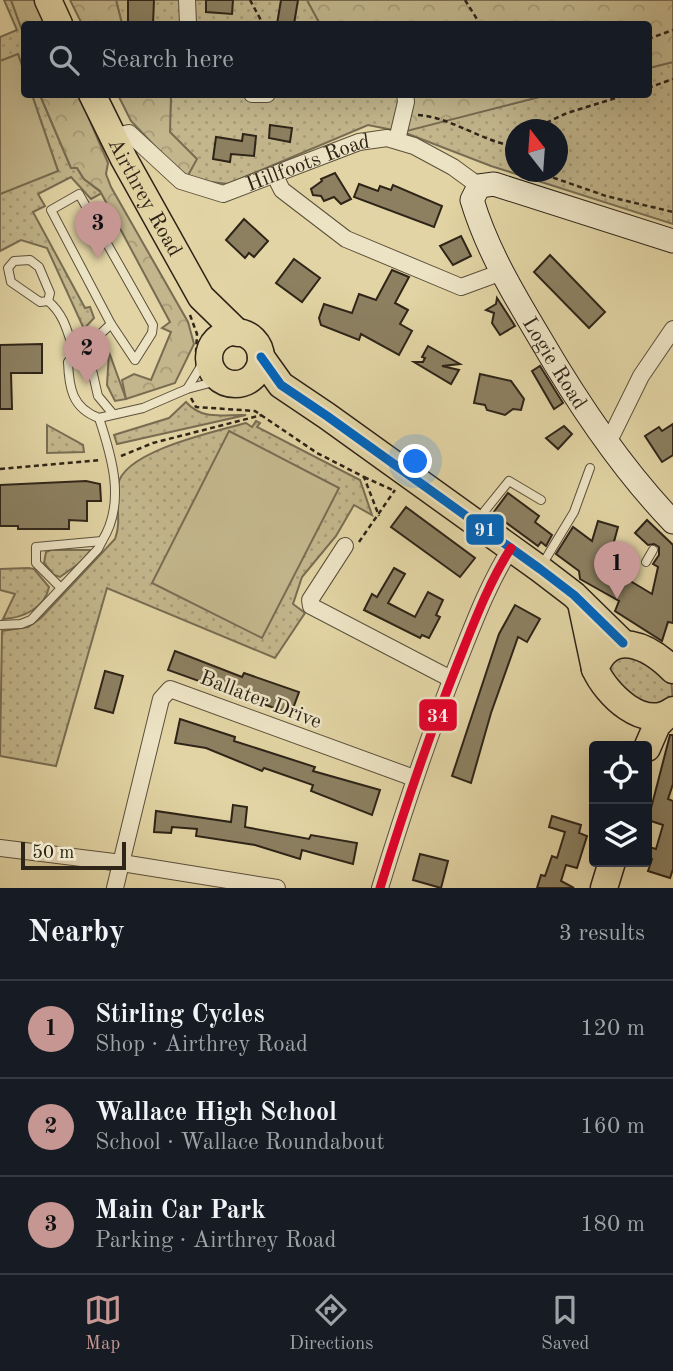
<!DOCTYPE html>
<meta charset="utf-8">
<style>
:root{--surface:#171b24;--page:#20242c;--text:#f1f3f6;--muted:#9ea1a6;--line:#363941;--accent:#c59692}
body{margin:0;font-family:"Old Standard TT",serif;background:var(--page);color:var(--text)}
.controls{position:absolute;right:21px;bottom:21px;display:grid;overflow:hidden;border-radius:7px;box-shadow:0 7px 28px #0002}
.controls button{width:63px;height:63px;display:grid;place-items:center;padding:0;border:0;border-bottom:2px solid var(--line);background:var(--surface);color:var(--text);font:35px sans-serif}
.compass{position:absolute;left:505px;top:119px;width:63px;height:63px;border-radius:50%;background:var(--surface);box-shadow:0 7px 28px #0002;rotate:343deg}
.scale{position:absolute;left:21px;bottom:18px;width:105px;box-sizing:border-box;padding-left:7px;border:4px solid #2e2418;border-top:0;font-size:19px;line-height:24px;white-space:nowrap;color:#2e2418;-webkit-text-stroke:5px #ece3c4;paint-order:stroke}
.you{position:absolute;left:416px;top:462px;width:24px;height:24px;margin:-18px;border:5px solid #fff;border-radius:50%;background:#1a73e8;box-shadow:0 0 0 10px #1a73e833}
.badge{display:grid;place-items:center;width:46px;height:46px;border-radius:50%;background:var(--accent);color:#111;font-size:23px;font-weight:700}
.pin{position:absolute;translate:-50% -58px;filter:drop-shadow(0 2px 4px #0008)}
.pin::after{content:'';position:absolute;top:37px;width:24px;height:21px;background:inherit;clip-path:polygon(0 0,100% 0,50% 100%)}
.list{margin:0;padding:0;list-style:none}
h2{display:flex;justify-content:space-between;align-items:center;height:91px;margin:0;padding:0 28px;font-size:30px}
h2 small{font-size:23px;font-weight:400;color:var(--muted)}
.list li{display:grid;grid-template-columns:46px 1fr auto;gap:21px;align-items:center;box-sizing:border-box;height:98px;padding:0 28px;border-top:2px solid var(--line)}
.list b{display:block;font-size:26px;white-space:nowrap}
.list p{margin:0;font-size:23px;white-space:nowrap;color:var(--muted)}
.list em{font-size:23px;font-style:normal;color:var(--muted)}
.icon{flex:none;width:38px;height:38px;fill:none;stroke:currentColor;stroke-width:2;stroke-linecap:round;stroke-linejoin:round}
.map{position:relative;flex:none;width:673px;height:888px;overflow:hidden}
.search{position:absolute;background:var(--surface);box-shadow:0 7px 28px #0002;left:21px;right:21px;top:21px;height:77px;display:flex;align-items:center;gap:18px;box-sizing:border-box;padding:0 24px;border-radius:7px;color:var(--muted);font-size:26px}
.sheet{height:385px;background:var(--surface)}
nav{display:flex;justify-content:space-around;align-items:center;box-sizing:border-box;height:98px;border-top:2px solid var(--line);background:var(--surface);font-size:19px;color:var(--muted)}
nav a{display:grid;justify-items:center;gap:4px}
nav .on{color:var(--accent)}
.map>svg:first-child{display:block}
</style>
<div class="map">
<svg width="673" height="888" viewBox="0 0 673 888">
<defs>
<pattern id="green-dots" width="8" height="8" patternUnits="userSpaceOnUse" patternTransform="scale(1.75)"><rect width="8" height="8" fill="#c3b68c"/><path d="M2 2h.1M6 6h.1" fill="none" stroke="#a89c78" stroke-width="1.8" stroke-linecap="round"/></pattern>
<pattern id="forest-crowns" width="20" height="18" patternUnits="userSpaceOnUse" patternTransform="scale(1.75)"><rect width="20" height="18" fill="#c3b68c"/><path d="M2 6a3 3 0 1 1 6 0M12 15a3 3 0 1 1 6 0" fill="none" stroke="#a89c78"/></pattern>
</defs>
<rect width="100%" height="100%" fill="#e2d4a4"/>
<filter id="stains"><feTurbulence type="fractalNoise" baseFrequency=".00286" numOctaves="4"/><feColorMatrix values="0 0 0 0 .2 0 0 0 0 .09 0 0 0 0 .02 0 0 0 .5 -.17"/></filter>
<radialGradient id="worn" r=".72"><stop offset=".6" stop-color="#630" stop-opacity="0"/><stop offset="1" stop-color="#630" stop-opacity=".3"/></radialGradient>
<g fill="url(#green-dots)" stroke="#786d52" stroke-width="2" fill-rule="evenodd">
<polygon points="4,0 11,0 22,30 24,72 18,54 0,61 0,37 17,30"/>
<polygon points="116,0 307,0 320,24 122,24"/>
<path d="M673 62V224L491 166 403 132 368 125 228 184 186 179 169 132 171 95H411L404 131 547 95 648 94 649 68ZM516 130H558V172H516Z"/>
<polygon points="32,95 40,95 71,168 77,168 84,179 102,193 91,199 71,177 38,194 45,206 33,212 85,308 90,307 94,318 84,329 47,248 21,240 0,251 0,194 58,171"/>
<polygon points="109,352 126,399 115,401 107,385"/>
<path d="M186 402C203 421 223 414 246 415L117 444 114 435 169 418Z"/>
<path d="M256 421 260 423 257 427 360 480 372 515 354 505 336 536 302 577 293 604 305 613 275 658 107 588 56 766 0 756 2 631 28 627 41 618 115 539C122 521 115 504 118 485 123 451 217 431 246 423L252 427Z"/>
<polygon points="47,425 83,445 84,452 47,453"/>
<polygon points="51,550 91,550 81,562 60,577 54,575 44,563 46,552"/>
<path d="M28 568 34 569 49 587C45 608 23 618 3 619L15 594 0 590V569Z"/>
<polygon points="635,652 671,678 673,701 658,711 613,685 609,671 613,659"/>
</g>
<g fill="url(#forest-crowns)" stroke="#786d52" stroke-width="2">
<polygon points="11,0 38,0 50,24 24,24 24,51 22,30"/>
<polygon points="70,0 116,0 122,24 82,24"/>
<polygon points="307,0 673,0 673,62 649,68 648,24 320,24"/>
<polygon points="171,94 170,132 197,159 186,179 131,121 118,95"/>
<polygon points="40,95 79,95 108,163 106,174 111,187 188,322 194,344 175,383 126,399 122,380 134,374 151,380 171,332 162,328 170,322 100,191 84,179 77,168 71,168"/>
<polygon points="411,95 547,95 403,132"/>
</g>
<g fill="#c3b68c" stroke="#786d52" stroke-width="2">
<polygon points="18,54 24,72 24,94 32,95 58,171 0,194 0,61"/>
<polygon points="229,431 339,488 262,638 152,583"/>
</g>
<g fill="#8c8061" stroke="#2e2418" stroke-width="2">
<polygon points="128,0 154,0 153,24 128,24"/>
<polygon points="206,0 233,0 232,14 206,12"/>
<polygon points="281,0 298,0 294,24 277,24"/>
<polygon points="270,125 292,128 290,142 269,138"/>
<polygon points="243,134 256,136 254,156 231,154 230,162 213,159 216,137 242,141"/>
<polygon points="335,173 351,199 341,204 334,197 324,201 321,196 313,195 311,189 322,181 321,179"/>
<polygon points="359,184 378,191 380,186 391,190 393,185 442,206 434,227 354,197"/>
<polygon points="244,219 268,241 254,257 249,253 245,258 226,240"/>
<polygon points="461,236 471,256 453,265 440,246"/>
<polygon points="550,255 605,312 589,328 534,272"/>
<polygon points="294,259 320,278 302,302 276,283"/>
<polygon points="392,270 409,277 395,303 408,310 400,324 412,331 399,355 361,334 359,340 321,325 319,318 324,304 352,313 359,294 376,300"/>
<polygon points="497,298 515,326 500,335 492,323 494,313 486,310 496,304"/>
<polygon points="42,344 42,373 11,373 12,409 0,409 0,345"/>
<polygon points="428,346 460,364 442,366 459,370 451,384 414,362 423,362 425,358 422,357"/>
<polygon points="540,366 563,403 554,409 532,371"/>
<polygon points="480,374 511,381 524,399 521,410 513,409 505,415 487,410 485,405 474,403"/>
<polygon points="673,424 673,455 662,462 645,436 659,427 662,431"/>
<polygon points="564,426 572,434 558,449 546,438"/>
<polygon points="86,481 100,484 101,501 87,501 87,521 69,520 69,529 18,529 18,526 0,526 0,485"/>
<polygon points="508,493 539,516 535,522 552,535 546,546 541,542 538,546 493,513"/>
<polygon points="406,507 475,558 460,577 391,527"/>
<polygon points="647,520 673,545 673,623 668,622 662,641 615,611 619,601 580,579 579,571 556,554 573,527 592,541 598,521 618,527 609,560 626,569 622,576 652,594 658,567 653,564 659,555 659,547 654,544 648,545 635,533"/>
<polygon points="394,568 405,574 388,603 415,617 428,592 443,600 436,615 440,617 429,638 422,635 420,638 364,610 372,594 377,597"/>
<polygon points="515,605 540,619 527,642 518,637 491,713 471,783 452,776 499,634"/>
<polygon points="175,651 242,677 244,673 299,692 291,714 168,670"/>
<polygon points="105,671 123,676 113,713 95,708"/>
<polygon points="180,719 235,737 234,741 315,767 313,771 380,790 372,815 311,791 313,785 264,768 262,771 206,748 175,743"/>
<polygon points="670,735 673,735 673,784 668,799 673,801 673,869 670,878 648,871 652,859 647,857 647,853 649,847 656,849 663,825 648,820"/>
<polygon points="233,805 247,807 245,827 309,839 311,835 357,843 353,864 302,850 300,859 255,845 196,836 197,829 172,827 171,833 154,832 156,811 231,822"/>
<polygon points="552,816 581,825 579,833 587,836 577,868 566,865 561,881 574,888 537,888 541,875 545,876 552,856 557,858 565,832 549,827"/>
<polygon points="420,854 448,861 441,888 413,880"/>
</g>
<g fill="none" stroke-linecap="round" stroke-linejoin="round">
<g stroke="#5b503b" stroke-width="10">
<g id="service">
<polygon points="79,194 153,325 152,333 135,360 111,324 51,210"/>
<path d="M48 301 50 293 39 267 30 260 14 261 8 268 11 282 40 302 48 301C65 315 68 334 75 355"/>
<polyline points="85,356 94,340 111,324"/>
<polyline points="187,389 209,353"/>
<path d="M113 414 98 396 89 357 73 356 68 362C69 388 72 408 99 418L143 408 187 389 221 380"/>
<polyline points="479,518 509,481 541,500"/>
<polyline points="646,562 653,550"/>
<polyline points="542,565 574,512 590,468"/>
<path d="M61 588 36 563V547L102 541C126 503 112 457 99 418"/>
<polyline points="0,625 21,624 31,620 98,549 102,541"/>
</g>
</g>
<g stroke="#5b503b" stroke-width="18">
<g id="minor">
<polyline points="187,0 188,24"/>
<polyline points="252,94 267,94"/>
<path id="s1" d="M113 137 129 133 181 181 223 194 359 142 387 138 414 146 453 167 479 186"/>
<polyline points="397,140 406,102 405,94"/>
<polyline points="275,176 282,190 346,239 461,287 502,272"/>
<polyline points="608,443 641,376 673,329"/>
<polyline points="345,546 310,600 311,606 451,679"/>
<polyline points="0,848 122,863 277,888"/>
<polyline points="115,888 161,699 170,689 414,778"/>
<path d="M380 888C403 813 428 738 457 665 473 625 488 584 511 548"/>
</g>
</g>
<g stroke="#2e2418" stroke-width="25">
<g id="secondary">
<path id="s2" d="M673 241 494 184 479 186 472 200C487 250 514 295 541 340 579 405 621 468 673 522"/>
</g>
</g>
<g stroke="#2e2418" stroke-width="29">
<g id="primary">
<polyline points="48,0 59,24"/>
<path id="s3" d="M92 94 124 159 201 297 238 333"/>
<circle cx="235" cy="358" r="26"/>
<polyline points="261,357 281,385 327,416 540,569 574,595 623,643"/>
<polyline points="581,603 595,669"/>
<path d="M673 670C649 646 611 627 595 669 606 694 644 732 673 710"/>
<polyline points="647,748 657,725 668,714"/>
<polyline points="604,888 612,862"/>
</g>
</g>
<g stroke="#2e2418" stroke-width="2.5" stroke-dasharray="5 3.5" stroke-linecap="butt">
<polyline points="250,0 263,24"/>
<polyline points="465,0 480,24"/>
<polyline points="648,39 673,30"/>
<polyline points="648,88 673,79"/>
<path d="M418 115C449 117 477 138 508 145L516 139"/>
<polyline points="531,130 567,113 629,94"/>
<polyline points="508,145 516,159"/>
<polyline points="537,172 606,196 673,212"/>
<polyline points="190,315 197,334 196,352"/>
<polyline points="191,398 196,407 255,411 317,453 364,477 379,516"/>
<polyline points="121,456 153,443 262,415"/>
<polyline points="0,469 101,460"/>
<polyline points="364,477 395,491"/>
<polyline points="359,542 395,490"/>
</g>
<use href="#service" stroke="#ece3c4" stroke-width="8"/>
<use href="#minor" stroke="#ece3c4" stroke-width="16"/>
<use href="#secondary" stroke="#ece3c4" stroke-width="23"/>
<use href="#primary" stroke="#e2d4a4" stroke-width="26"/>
<g stroke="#ece3c4" stroke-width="14">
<polyline id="bus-1" points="261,357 281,385 327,416 540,569 574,595 623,643"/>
</g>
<g stroke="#ece3c4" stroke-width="14">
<path id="bus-2" d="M380 888C403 813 428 738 457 665 473 625 488 584 511 548"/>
</g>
<use href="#bus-1" stroke="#0065bd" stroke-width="9"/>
<use href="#bus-2" stroke="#e4002b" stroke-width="9"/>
</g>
<g text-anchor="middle" stroke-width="5" stroke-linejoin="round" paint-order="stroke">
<g font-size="21" fill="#2e2418" stroke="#ece3c4">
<text dy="7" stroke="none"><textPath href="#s1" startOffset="222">Hillfoots Road</textPath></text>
<text dy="7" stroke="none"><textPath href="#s3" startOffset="116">Airthrey Road</textPath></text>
<text dy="7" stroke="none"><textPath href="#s2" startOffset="402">Logie Road</textPath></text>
<text transform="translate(261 699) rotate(21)" y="7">Ballater Drive</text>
</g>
</g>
<g stroke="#ece3c4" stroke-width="2.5">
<rect x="465" y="513" width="40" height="33" rx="7" fill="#0065bd"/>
<rect x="418" y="698" width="40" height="34" rx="7" fill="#e4002b"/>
</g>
<g font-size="19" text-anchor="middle" font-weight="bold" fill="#fff">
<text x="485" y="536">91</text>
<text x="438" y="722">34</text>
</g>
<rect width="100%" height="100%" filter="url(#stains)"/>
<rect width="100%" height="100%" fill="url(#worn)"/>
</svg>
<div class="controls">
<button><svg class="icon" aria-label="locate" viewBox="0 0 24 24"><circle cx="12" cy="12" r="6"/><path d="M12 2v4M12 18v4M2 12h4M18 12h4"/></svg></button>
<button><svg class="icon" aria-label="layers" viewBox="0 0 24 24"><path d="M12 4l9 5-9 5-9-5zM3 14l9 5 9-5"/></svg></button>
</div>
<svg class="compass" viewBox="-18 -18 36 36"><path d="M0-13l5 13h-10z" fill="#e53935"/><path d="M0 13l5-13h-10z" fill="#9ea1a6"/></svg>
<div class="scale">50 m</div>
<div class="you"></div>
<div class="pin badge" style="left:617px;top:599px">1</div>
<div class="pin badge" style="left:87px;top:384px">2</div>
<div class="pin badge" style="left:98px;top:259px">3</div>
<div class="search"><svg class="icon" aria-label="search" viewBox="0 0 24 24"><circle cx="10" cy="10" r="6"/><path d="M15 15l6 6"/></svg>Search here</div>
</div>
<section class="sheet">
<h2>Nearby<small>3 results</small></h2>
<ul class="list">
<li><span class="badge">1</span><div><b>Stirling Cycles</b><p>Shop · Airthrey Road</p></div><em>120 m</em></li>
<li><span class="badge">2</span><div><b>Wallace High School</b><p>School · Wallace Roundabout</p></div><em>160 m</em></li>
<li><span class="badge">3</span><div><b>Main Car Park</b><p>Parking · Airthrey Road</p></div><em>180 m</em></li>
</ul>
</section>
<nav>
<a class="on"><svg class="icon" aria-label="map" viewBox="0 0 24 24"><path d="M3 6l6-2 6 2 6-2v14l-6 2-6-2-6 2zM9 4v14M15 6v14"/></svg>Map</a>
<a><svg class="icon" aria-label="directions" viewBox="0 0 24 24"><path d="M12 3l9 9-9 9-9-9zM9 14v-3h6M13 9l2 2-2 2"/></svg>Directions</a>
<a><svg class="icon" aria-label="saved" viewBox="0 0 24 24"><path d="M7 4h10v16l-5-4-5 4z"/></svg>Saved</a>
</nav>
